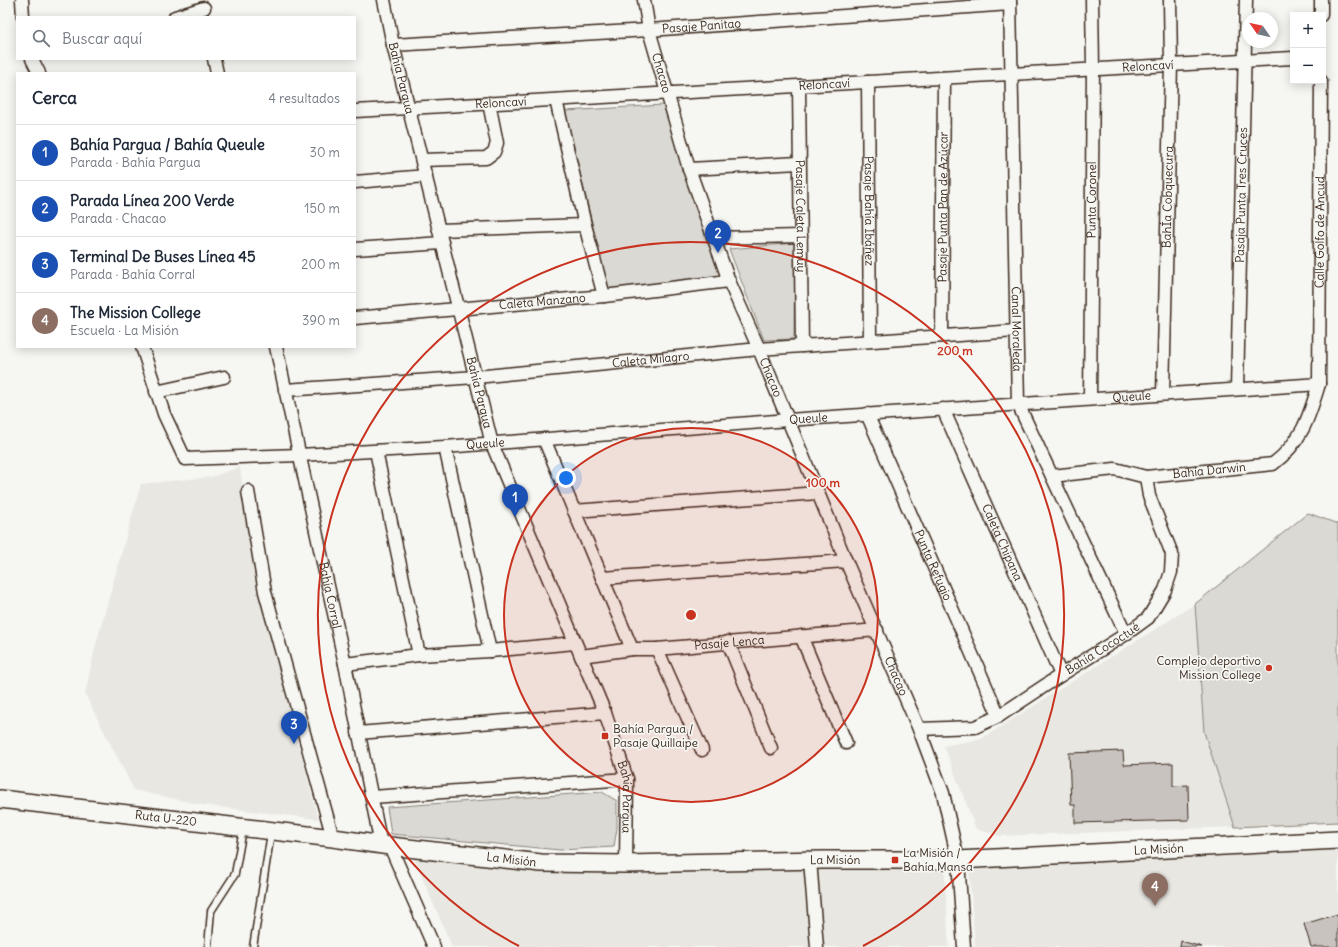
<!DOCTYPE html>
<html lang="es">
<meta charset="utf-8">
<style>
:root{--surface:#fff;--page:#f2f2f3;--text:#1f2937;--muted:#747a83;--line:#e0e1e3;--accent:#7c3aed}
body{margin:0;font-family:Delius,sans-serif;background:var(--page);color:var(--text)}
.controls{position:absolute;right:12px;top:12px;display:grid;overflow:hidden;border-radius:0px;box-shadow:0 2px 10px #0003}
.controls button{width:36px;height:36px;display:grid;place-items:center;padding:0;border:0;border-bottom:1px solid var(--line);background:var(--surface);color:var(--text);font:20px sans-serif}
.compass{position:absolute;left:1242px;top:12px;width:36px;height:36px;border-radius:50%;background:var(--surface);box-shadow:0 2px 10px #0003;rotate:304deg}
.you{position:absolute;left:566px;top:478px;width:14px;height:14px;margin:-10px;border:3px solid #fff;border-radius:50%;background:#1a73e8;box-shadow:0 0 0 6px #1a73e833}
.badge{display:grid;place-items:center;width:26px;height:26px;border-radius:50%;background:var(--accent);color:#fff;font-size:13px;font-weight:700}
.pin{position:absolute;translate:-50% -33px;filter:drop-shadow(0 1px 2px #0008)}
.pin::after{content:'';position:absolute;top:21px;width:14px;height:12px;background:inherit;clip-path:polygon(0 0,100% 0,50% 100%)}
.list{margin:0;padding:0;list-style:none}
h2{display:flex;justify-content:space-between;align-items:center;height:52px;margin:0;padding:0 16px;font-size:17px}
h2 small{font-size:13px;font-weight:400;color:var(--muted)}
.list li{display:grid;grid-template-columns:26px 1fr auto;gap:12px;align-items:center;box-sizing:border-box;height:56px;padding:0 16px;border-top:1px solid var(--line)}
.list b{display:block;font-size:15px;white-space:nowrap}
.list p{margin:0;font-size:13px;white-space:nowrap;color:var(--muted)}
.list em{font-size:13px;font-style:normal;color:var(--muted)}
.icon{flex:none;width:22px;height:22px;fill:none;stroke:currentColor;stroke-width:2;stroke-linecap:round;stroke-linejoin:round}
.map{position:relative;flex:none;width:1338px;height:947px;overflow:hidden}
.search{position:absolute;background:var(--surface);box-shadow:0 2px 10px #0003;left:16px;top:16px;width:340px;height:44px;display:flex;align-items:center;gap:10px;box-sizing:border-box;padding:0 14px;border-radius:0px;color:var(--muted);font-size:15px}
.panel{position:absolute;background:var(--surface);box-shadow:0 2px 10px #0003;left:16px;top:72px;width:340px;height:276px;border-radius:0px}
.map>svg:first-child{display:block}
</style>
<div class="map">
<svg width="1338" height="947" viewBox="0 0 1338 947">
<rect width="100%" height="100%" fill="#f6f6f2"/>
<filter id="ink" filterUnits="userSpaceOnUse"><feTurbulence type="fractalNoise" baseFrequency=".025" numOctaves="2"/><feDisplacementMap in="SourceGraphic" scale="8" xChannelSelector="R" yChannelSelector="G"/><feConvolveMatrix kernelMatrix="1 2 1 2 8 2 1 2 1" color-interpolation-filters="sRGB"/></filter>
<g filter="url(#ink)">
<g fill="#e8e7e2">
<polygon points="240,467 254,571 318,819 202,805 134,790 85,694 96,644 141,484 211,477"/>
<polygon points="1195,604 1204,732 1235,827 1001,836 976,829 944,746 981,739"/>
<polygon points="1338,850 1338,947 975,947 969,866"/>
<polygon points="412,854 944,864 949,947 452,947"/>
</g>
<g fill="#dad9d3" stroke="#8a8278">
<polygon points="663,105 721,276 608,289 565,111"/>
<polygon points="795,243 794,339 764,340 729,249"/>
<polygon points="1308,513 1338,524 1338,822 1235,827 1204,732 1195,604"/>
<polygon points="602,792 617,801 617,828 614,847 560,850 391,834 387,807"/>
</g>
<g fill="#c8c3be" stroke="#3b2a1e">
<polygon points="1123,751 1124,765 1173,763 1173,786 1188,785 1189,820 1075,823 1075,805 1071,805 1069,753"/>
<polygon points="1338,914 1338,947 1311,947 1304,924"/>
<polygon points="1181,941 1202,947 1180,947"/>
</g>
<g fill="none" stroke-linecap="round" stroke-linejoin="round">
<g stroke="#3b2a1e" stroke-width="9">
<g id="lane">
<polyline points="208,947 211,911 235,874 243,829"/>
<polyline points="253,947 271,833"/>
</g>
</g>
<g stroke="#3b2a1e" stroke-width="15">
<g id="street">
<polyline points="22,0 23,17"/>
<path id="s1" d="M384 0 393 45 492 444 605 713 627 779 626 864"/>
<path id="s2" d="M644 0 649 30 689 169 729 281 759 349 846 561 919 729 943 793 958 860 964 947"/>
<path id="s3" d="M1010 0 1018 404 1126 634"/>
<polyline points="1321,0 1321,15"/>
<polyline points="175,17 204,8"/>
<path id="s4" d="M393 45 649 30 1010 4"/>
<polyline points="32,59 39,73"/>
<polyline points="214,59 217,73"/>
<path id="s5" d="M868 82 870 341"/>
<path id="s6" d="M799 86 802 346"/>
<polyline points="556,100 585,225 604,296"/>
<path id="s7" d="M355 111 1293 58"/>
<polyline points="422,160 486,158 494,152 497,143 489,103"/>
<polyline points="689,169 799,163"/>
<polyline points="355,182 426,176"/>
<polyline points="439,230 585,225"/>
<polyline points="714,238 801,236"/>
<polyline points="355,249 442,243"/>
<path id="s8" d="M355 318 604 296 729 281"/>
<path id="s9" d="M942 336 944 78"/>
<path id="s10" d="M142 347 164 414 185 459 299 455 445 447 788 420 1319 384"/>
<path id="s11" d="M276 347 345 664 381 845"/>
<path id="s12" d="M1237 389 1246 0"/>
<path id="s13" d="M285 390 476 377 759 349 1016 331"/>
<polyline points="156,392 224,377"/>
<path id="s14" d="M1163 394 1171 65 1170 0"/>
<path id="s15" d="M1090 399 1093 69 1092 0"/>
<path id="s16" d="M943 409 1061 675"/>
<path id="s17" d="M867 414 999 716"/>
<polyline points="544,439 632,649"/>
<polyline points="445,447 490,651"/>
<polyline points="376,451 419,655"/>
<path id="s18" d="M1052 476 1115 469 1146 477 1273 464C1302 442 1309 417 1319 384L1321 81"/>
<polyline points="248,491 265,592 333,838"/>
<polyline points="574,511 818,493"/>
<polyline points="602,578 846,561"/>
<polyline points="801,636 846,743"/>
<polyline points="728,642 771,748"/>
<polyline points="657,649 702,750"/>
<path id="s19" d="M581 656 632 649H657L877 630"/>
<polyline points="345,664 419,655 490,651 575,643"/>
<path id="s20" d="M919 729 975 727 999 716 1061 675 1126 634 1148 618 1165 590 1171 572 1172 554 1149 496 1146 477"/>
<polyline points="358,733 605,713"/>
<polyline points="372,797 627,779"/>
<polyline points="390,846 434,947"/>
<polyline points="810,860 817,947"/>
</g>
</g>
<g stroke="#3b2a1e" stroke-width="20">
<g id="secondary">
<path id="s21" d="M0 799 333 838 390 846 541 863 626 864 823 860H958L1338 840"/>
</g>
</g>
<use href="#lane" stroke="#f6f6f2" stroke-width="6"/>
<use href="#street" stroke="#f6f6f2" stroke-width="12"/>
<use href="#secondary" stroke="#f6f6f2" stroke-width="17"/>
</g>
</g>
<circle cx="691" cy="615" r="187" fill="#c8321e" fill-opacity=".12"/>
<g fill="none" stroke="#c8321e" stroke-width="2">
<circle cx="691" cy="615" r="187"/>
<path d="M519 946A373 373 0 1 1 863 946"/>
</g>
<g fill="#c8321e" stroke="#f6f6f2" stroke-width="1.5">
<circle cx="1269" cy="668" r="4"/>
<rect x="601" y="732" width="8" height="8" rx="2"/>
<rect x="891" y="856" width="8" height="8" rx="2"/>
</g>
<g text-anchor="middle" stroke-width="3.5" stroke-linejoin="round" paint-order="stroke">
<g font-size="12" fill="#3b2a1e" stroke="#f6f6f2">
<text dy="4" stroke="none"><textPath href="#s4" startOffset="309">Pasaje Panitao</textPath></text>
<text dy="4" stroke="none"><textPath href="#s7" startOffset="794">Reloncaví</textPath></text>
<text dy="4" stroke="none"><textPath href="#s2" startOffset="75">Chacao</textPath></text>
<text dy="4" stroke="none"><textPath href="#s1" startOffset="80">Bahía Pargua</textPath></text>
<text dy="4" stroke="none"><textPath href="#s7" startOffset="470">Reloncaví</textPath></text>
<text dy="4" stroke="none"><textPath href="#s7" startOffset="146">Reloncaví</textPath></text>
<text dy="4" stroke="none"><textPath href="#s12" startOffset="194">Pasaja Punta Tres Cruces</textPath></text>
<text dy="4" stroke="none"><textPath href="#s14" startOffset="197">BahÍa Cobquecura</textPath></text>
<text dy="4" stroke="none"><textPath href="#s15" startOffset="199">Punta Coronel</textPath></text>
<text dy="4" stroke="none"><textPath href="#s9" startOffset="129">Pasaje Punta Pan de Azúcar</textPath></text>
<text dy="4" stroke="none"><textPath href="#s5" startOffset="129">Pasaje Bahía Ibáñez</textPath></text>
<text dy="4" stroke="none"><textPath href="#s6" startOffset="130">Pasaje Caleta Lemuy</textPath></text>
<text dy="4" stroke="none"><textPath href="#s18" startOffset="469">Calle Golfo de Ancud</textPath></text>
<text dy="4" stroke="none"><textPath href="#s8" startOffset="188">Caleta Manzano</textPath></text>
<text dy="4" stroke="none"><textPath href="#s3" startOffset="329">Canal Moraleda</textPath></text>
<text dy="4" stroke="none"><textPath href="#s13" startOffset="367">Caleta Milagro</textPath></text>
<text dy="4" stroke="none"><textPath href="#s2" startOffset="399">Chacao</textPath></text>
<text dy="4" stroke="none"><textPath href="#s1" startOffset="404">Bahía Pargua</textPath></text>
<text dy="4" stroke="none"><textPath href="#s10" startOffset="1069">Queule</textPath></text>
<text dy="4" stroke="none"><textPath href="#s10" startOffset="745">Queule</textPath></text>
<text dy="4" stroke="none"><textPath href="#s10" startOffset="421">Queule</textPath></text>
<text dy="4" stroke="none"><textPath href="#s18" startOffset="159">Bahía Darwin</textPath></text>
<text dy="4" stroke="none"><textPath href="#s16" startOffset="146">Caleta Chipana</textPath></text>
<text dy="4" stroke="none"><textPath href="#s17" startOffset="165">Punta Refugio</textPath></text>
<text dy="4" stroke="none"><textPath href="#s11" startOffset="254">Bahía Corral</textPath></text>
<text dy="4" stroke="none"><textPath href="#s19" startOffset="149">Pasaje Lenca</textPath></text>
<text dy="4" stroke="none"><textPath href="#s20" startOffset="206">Bahía Cococtué</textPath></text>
<text dy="4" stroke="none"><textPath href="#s2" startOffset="723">Chacao</textPath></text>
<text dy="4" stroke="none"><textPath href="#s1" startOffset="836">Bahía Pargua</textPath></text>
<text dy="4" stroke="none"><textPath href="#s21" startOffset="167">Ruta U-220</textPath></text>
<text dy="4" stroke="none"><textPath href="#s21" startOffset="1163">La Misión</textPath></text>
<text dy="4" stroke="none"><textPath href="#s21" startOffset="515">La Misión</textPath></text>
<text dy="4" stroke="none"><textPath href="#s21" startOffset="839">La Misión</textPath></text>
</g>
<g font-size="12" fill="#3b2a1e" stroke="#f6f6f2" text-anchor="start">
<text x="1261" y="665" text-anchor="end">Complejo deportivo<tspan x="1261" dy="14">Mission College</tspan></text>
<text x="613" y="733">Bahía Pargua /<tspan x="613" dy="14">Pasaje Quillaipe</tspan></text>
<text x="903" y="857">La Misión /<tspan x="903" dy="14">Bahía Mansa</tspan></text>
</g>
</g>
<circle cx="691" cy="615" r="6" fill="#c8321e" stroke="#f6f6f2" stroke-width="2"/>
<g font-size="12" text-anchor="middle" font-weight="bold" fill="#c8321e" stroke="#f6f6f2" stroke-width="3.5" stroke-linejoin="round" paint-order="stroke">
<text x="955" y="355">200 m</text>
<text x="823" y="487">100 m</text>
</g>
</svg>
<div class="controls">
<button>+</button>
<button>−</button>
</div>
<svg class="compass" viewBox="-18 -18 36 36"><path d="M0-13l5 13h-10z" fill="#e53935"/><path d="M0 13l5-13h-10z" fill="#747a83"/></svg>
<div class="you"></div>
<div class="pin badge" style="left:515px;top:517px;background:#1a4fb4">1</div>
<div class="pin badge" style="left:718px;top:253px;background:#1a4fb4">2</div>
<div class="pin badge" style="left:294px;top:744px;background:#1a4fb4">3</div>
<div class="pin badge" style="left:1155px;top:906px;background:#8d6e63">4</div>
<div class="search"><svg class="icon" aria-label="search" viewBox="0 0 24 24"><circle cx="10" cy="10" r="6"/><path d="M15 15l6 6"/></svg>Buscar aquí</div>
<section class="panel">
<h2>Cerca<small>4 resultados</small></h2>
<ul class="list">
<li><span class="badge" style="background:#1a4fb4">1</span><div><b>Bahía Pargua / Bahía Queule</b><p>Parada · Bahía Pargua</p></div><em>30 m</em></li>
<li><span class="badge" style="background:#1a4fb4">2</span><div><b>Parada Línea 200 Verde</b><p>Parada · Chacao</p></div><em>150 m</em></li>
<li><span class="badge" style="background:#1a4fb4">3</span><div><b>Terminal De Buses Línea 45</b><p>Parada · Bahía Corral</p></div><em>200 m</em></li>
<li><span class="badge" style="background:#8d6e63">4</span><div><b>The Mission College</b><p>Escuela · La Misión</p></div><em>390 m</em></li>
</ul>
</section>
</div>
